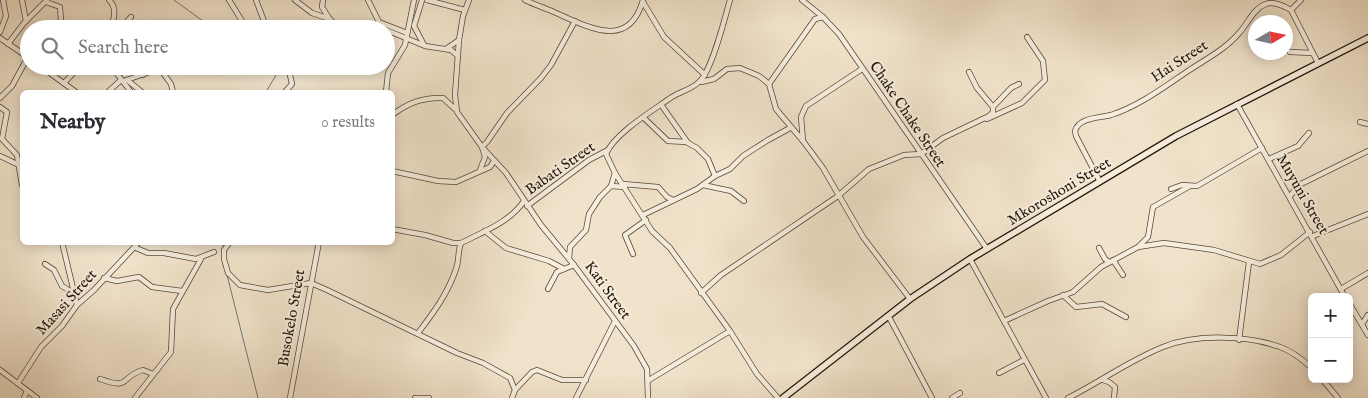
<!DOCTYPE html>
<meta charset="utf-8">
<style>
:root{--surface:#fff;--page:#f7f7f7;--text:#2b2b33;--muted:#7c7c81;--line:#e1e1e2}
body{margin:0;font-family:"IM FELL English",serif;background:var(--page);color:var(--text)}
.controls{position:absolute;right:15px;bottom:15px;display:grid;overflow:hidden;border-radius:8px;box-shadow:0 2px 12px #0003}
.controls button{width:45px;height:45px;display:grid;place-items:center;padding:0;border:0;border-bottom:1px solid var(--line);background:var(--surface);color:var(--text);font:25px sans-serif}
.compass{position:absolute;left:1248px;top:15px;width:45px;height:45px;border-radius:50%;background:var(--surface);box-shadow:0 2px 12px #0003;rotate:81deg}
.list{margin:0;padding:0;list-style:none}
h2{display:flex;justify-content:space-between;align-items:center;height:65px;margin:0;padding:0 20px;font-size:21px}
h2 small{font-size:16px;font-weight:400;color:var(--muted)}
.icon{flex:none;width:28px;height:28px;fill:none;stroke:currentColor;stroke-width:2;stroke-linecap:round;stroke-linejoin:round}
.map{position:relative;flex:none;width:1368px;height:398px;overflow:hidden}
.search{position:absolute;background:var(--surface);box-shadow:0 2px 12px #0003;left:20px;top:20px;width:375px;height:55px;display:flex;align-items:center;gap:12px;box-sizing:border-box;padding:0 18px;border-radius:28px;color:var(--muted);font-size:19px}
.panel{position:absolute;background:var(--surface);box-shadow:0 2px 12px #0003;left:20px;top:90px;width:375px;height:155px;border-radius:8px}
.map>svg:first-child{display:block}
</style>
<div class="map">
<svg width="1368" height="398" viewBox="0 0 1368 398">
<rect width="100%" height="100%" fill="#f1e3cb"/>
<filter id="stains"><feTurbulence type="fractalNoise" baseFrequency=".004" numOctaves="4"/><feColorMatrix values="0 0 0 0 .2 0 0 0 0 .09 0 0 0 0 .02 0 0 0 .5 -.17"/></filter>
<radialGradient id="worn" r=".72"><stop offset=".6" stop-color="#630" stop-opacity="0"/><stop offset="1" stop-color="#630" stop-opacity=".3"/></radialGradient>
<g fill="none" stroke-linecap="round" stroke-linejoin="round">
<g stroke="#6e7978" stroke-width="1">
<polyline points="174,0 214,29"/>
<polyline points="266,92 279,70 276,66"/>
<polyline points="223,242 223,249"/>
<polyline points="227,275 258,398"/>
</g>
<g stroke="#554939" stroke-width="6">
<g id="street">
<polyline points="22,0 26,21"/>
<path d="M109 0C117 7 115 20 109 29"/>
<polyline points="229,0 247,29"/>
<polyline points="256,0 267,29"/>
<polyline points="295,0 312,13 330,19 339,29"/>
<polyline points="323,0 322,7 329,18"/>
<polyline points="368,0 379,22 407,33"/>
<polyline points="422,0 414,26 424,45"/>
<polyline points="427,0 465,10"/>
<polyline points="469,0 463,16 459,40 455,95 457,112 482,147 506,173 541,225 574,265 634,346 647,369 648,398"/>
<path d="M525 0C535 5 545 8 554 12 588 27 629 51 643 0"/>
<path d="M730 0C725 17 712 71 699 82 691 90 678 92 669 99 652 111 614 134 606 154L615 173 652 231 670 248 730 331 757 374 778 398"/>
<polyline points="802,0 823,17 839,34 987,249"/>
<polyline points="1301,0 1291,10 1318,63"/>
<polyline points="46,2 60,7 61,21 69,29"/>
<polyline points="643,2 664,37 705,75"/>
<polyline points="58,29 64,24"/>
<polyline points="120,29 131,17"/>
<polyline points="384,29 425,46 451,50 458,56"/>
<polyline points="0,32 6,16 3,0"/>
<polyline points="0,38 29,58"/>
<polyline points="8,44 24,23 47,0"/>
<polyline points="446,49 459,40"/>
<polyline points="1290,52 1313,53"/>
<polyline points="40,66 76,92"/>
<polyline points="111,66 131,92"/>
<polyline points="137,66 143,75"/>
<polyline points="158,66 171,84 173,92"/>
<polyline points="127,80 142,92"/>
<polyline points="124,81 152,71"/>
<polyline points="701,82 714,79 727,69 740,68 759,76 769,84 776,109 803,141 823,168 863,237 910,299"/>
<polyline points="64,83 80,66"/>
<polyline points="769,84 815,19 823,17"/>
<polyline points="108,92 121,80"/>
<polyline points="285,92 292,84 288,66"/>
<polyline points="386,92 388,73 405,45 414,0"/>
<polyline points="0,98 12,86 29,55"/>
<polyline points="1237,104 1345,297"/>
<polyline points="662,106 688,143 697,148 708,159 715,176"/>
<polyline points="0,107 7,112 2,139 17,155 22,185"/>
<polyline points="993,107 1011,88 1019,84"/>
<path d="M392 115C408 103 423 97 443 98L455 109"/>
<polyline points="644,118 668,141 687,142"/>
<polyline points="987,119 1022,103 1045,80 1043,61 1027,37"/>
<polyline points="1360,122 1368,124"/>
<polyline points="803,141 801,117 806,106 862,69"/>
<polyline points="0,156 19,165"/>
<polyline points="1269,159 1298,146 1309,133"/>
<polyline points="480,170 485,157 482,147 487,142 507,113 541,78 551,65 575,21"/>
<polyline points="392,171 438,181 456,182 490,167 494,161"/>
<path d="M1099 180 1076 136 1075 131C1079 117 1100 118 1111 115 1139 106 1164 87 1188 71 1206 59 1226 49 1240 32 1248 23 1254 8 1266 4 1273 1 1284 6 1291 10"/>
<polyline points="623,184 658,187 667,197 673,200"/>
<polyline points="703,185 731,191 744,201"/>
<polyline points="611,186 615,173"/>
<polyline points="1171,189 1182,185 1197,186 1262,148"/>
<polyline points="1290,196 1299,185 1368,151"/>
<polyline points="527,206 589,160 608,150"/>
<polyline points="643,215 697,189 715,176 730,169 743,156 768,140 790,128"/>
<path d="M392 229 425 235 453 243H461C483 232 510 222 524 201"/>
<polyline points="485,231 506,248 549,261 564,269"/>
<polyline points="1313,236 1368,214"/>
<polyline points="62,242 77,305"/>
<polyline points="230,242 224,250 224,259 228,273 240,285 268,290 311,283 327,290 457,353 483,363 510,378 515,390 512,398"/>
<polyline points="1139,246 1148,237 1153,207 1190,186"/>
<polyline points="136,248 148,253 164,253 196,259 214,252"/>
<polyline points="1099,248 1105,259 1109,262"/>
<polyline points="633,254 625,235 646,220"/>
<polyline points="569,258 570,247 586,230 589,214 600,197 611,186 625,187"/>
<polyline points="970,259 1046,398"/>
<polyline points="1113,260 1123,275"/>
<polyline points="45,264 54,270 62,286 75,294"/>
<polyline points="104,278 117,281 139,277 152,287 182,291"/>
<polyline points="548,289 557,272 574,265"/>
<polyline points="1341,289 1368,273"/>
<polyline points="701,293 721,275 838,196 869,169 904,155 921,154 943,138 989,116 993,112 993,107 977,88 969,72"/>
<polyline points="1063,295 1076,307 1102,304 1126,317"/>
<polyline points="1349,303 1368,335"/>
<polyline points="889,317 932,398"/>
<polyline points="1004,321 1048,301 1073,292 1101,267 1138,247 1164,243 1214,250 1260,264 1281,255 1310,232"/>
<polyline points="1362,324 1368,315"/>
<path d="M418 333C434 312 449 292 457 266 459 258 458 250 461 243"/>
<polyline points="1239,340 1249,262"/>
<polyline points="0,370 37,398"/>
<polyline points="999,373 1024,360"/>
<path d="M100 379C132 390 118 378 143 370L153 374"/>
<polyline points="1322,379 1338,398"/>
<polyline points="649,380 730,331"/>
<polyline points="1103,380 1109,382 1115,387 1114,398"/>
<polyline points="18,383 41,347 62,326 77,305 94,290 139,242"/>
<polyline points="515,390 532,372 537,370 562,380 586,380"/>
<polyline points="24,398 27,391"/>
<polyline points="135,398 171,352 173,309 201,259"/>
<polyline points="290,398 319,242"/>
<polyline points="415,398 429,398"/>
<polyline points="576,398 615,321"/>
<polyline points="952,398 960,393"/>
<path d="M1068 398C1100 382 1130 360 1163 347 1195 334 1247 335 1280 347 1292 351 1303 360 1312 368"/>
</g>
</g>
<g stroke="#211608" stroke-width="8">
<polyline id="secondary" points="783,398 910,299 970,259 1176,136 1368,38"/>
</g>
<use href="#street" stroke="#f6eddd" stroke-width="4.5"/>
<use href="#secondary" stroke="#f6eddd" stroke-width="5.5"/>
</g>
<g text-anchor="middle" stroke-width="4" stroke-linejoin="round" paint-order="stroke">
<g font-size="15" fill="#211608" stroke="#f6eddd">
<text transform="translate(1179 61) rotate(-33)" y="5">Hai Street</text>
<text transform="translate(908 114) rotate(56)" y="5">Chake Chake Street</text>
<text transform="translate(560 168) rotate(-35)" y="5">Babati Street</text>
<text transform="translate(1059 191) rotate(-31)" y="5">Mkoroshoni Street</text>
<text transform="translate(1303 194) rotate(60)" y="5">Muyuni Street</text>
<text transform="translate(608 290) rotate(54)" y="5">Kati Street</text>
<text transform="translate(66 302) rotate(-48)" y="5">Masasi Street</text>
<text transform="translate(291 318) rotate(-80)" y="5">Busokelo Street</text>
</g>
</g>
<rect width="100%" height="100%" filter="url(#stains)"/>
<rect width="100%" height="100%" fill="url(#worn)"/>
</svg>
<div class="controls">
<button>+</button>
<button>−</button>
</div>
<svg class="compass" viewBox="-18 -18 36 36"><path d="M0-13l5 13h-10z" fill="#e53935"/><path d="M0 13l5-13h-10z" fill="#7c7c81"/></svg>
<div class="search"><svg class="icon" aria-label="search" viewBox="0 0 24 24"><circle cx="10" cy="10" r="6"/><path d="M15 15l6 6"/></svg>Search here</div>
<section class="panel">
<h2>Nearby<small>0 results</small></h2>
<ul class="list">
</ul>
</section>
</div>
